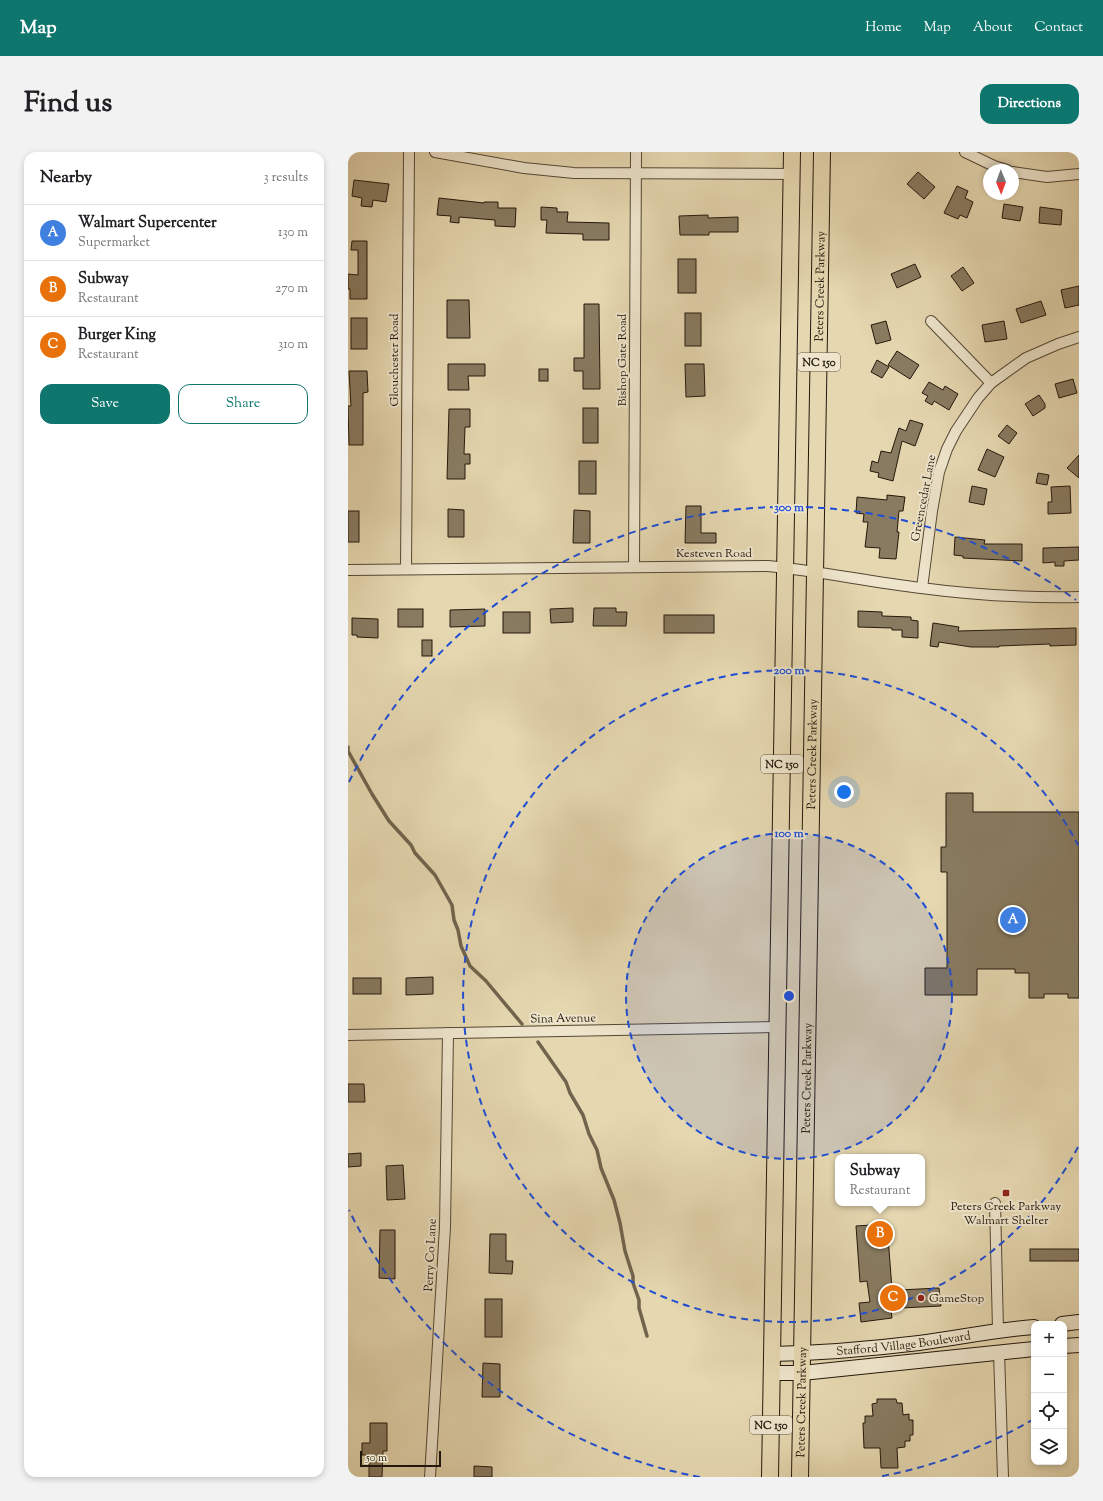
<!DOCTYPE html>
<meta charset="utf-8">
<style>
:root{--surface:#fff;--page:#f2f2f2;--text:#202124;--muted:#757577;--line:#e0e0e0;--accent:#0f766e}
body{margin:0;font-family:"Sorts Mill Goudy",serif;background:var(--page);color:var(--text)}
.controls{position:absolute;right:12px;bottom:12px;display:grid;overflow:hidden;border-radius:8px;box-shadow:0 2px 6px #0003}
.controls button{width:36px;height:36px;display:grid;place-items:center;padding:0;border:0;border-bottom:1px solid var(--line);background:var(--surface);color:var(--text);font:20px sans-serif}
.compass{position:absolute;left:635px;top:12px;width:36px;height:36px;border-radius:50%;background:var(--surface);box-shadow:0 2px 6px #0003;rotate:179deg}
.scale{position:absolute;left:12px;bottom:10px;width:81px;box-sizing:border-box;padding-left:4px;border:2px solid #23180c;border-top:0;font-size:11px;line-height:14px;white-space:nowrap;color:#23180c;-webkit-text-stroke:3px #eee5cc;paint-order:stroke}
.you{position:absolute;left:496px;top:640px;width:14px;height:14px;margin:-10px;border:3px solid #fff;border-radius:50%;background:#1a73e8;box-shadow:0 0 0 6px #1a73e833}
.badge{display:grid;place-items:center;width:26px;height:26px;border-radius:50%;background:var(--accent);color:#fff;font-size:13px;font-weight:700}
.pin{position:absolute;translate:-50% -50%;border:2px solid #fff;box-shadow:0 1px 4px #0006}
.popup{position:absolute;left:487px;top:1002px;width:90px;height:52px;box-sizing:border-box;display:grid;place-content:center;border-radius:8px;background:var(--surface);filter:drop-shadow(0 1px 3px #0005);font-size:13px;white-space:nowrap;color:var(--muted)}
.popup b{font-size:15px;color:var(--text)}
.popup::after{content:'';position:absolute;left:50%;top:100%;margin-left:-8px;border:8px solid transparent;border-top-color:var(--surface)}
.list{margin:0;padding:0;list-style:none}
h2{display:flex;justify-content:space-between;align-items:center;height:52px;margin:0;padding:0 16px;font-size:17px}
h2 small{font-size:13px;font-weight:400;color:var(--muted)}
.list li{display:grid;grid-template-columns:26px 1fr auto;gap:12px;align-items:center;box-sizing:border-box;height:56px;padding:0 16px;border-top:1px solid var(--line)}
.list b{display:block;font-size:15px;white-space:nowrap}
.list p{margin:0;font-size:13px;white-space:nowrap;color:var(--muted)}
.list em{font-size:13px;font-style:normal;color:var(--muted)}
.actions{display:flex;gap:8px;padding:12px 16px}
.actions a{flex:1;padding:9px 0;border:1px solid var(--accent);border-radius:12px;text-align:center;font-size:14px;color:var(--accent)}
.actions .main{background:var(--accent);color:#fff}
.icon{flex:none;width:22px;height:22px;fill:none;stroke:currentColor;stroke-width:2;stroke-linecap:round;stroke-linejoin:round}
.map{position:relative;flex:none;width:731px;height:1325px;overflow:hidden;border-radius:12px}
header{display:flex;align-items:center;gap:24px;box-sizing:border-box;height:56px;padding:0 20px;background:var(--accent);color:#fff}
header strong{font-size:19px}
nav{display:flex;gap:22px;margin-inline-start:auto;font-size:14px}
.intro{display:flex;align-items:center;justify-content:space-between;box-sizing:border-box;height:96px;padding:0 24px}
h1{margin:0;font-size:28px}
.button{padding:10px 18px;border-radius:12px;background:var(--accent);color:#fff;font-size:14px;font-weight:700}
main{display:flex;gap:24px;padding:0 24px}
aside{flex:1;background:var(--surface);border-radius:12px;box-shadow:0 2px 6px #0003}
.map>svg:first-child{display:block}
</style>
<header>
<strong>Map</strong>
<nav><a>Home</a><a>Map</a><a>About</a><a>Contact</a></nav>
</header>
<div class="intro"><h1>Find us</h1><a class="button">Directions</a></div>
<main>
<aside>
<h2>Nearby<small>3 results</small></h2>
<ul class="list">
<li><span class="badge" style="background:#3f7fe0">A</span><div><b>Walmart Supercenter</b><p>Supermarket</p></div><em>130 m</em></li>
<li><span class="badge" style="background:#e8710a">B</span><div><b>Subway</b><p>Restaurant</p></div><em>270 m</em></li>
<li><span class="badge" style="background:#e8710a">C</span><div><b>Burger King</b><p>Restaurant</p></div><em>310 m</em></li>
</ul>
<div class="actions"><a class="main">Save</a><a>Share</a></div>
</aside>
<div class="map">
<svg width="731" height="1325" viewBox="0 0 731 1325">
<rect width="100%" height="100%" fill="#e5d7b0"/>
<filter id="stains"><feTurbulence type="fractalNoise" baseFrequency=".005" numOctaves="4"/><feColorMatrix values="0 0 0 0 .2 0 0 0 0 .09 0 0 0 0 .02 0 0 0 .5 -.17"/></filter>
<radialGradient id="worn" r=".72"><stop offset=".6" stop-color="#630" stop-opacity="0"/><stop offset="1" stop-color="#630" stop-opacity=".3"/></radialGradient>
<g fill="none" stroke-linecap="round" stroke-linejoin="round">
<g stroke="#70644d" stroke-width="3.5">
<polyline points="0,595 0,599 24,642 41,669 63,693 67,701 87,723 104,753 106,768 110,778 113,794 122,814 138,829 174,872"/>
<polyline points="190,890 218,930 222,941 235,963 241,982 249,998 253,1016 266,1048 272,1071 277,1099 285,1124 285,1131 291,1148 291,1156 299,1184"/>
</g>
</g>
<g fill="#887b61" stroke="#23180c">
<polygon points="570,20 587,35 576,47 559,32"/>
<polygon points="6,28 41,32 38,50 25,48 24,55 13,54 14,46 4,44"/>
<polygon points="609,34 620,39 617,46 625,50 619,66 612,63 610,67 596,61"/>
<polygon points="91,46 136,51 136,50 150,50 150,56 168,56 167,75 147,74 147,68 111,65 111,71 102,70 103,64 89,63"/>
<polygon points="656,52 675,55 672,69 654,66"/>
<polygon points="193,55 209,56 209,60 220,60 219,70 261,71 261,88 235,88 235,82 198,81 199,68 193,68"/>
<polygon points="692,55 714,58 713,73 691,71"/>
<polygon points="360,63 360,66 390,65 390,80 361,80 361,83 332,83 331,64"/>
<polygon points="4,89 19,89 19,147 2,147 2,137 0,137 0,122 10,123 10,98 3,98"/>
<rect x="330" y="107" width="18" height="34"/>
<polygon points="567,112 573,125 549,136 543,122"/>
<polygon points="615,115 626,131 614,139 603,124"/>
<polygon points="731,134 731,153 717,156 713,138"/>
<polygon points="99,148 121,148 122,186 99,186"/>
<polygon points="693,149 698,163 673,171 668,157"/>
<polygon points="236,152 251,152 252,237 235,237 235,219 226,219 226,206 236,206"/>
<rect x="337" y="161" width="16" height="33"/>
<rect x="3" y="166" width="16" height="31"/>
<polygon points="538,169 543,188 528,192 523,173"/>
<polygon points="656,169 659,187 637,190 634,173"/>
<polygon points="549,199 571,213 562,227 540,213"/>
<polygon points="529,208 541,215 534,226 523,220"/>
<polygon points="100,212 137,212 137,224 120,224 121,238 100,238"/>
<polygon points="337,212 356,212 357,244 338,245"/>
<rect x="191" y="217" width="9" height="12"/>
<polygon points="1,219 19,219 20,240 15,241 15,293 1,293 0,254 3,254"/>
<polygon points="725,227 729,241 711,246 707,232"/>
<polygon points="581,230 595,238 597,234 610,242 601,258 586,249 584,253 577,249 580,244 574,241"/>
<polygon points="691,243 697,252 697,256 685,264 677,252"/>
<rect x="235" y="256" width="15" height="35"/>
<polygon points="101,257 122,257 122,275 117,275 116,302 122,302 122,312 117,312 117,327 99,327"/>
<polygon points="562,268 575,272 567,294 554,289 545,329 530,325 531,321 522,319 524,309 530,311 533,299 543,301 551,276 558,279"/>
<polygon points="659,273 669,281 661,292 650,284"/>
<polygon points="639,297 656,305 647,325 630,318"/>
<polygon points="731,303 731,326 719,316"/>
<rect x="231" y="309" width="17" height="33"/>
<polygon points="690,321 701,323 699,333 688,331"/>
<polygon points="624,334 639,337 636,353 621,350"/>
<polygon points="722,334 723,361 700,362 700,350 704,350 703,335"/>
<polygon points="539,343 557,345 555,359 551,359 549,380 551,380 548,407 531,406 532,396 517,395 520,370 515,370 516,362 508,361 509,345 539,348"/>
<polygon points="338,354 353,354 353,381 368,381 368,391 337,391"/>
<polygon points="100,357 116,358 116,385 100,385"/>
<polygon points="226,358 242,359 242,391 225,391"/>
<rect x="0" y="359" width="11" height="31"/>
<polygon points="607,385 637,388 636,392 674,392 674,409 615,406 615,404 606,403"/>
<polygon points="731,395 731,408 716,409 716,414 707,414 707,410 695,411 695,396"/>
<polygon points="225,456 225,470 203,471 202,457"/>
<polygon points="246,456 268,456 268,460 279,460 278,474 245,474"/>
<rect x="50" y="457" width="25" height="18"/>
<polygon points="137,457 137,474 102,475 102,458"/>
<polygon points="510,459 534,460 534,464 563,465 563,468 570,469 570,486 554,485 554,478 544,478 544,476 510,475"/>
<rect x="155" y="460" width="27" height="21"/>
<rect x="316" y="463" width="50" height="18"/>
<polygon points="4,466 30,467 30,486 9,485 9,483 4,483"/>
<polygon points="585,471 611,475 610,479 728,476 728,493 702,494 702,492 651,494 651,495 623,495 591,490 590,495 582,494"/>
<rect x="74" y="488" width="10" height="16"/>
<polygon points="598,641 625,641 625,660 731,660 731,846 720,846 720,842 696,842 696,846 681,846 681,821 667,821 667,817 629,817 629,843 577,843 577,816 599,816 599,720 593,720 593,695 598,695"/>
<polygon points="85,825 85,842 58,843 58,826"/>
<rect x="5" y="826" width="28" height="16"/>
<polygon points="0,932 16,932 17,950 0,950"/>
<polygon points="13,1001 13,1014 0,1015 0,1002"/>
<polygon points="55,1013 57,1047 39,1048 38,1014"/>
<polygon points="539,1072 544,1137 551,1136 551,1138 591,1136 593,1154 553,1156 553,1157 543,1158 544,1166 513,1170 511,1151 522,1150 519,1129 512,1130 508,1074"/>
<polygon points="32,1078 47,1078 47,1127 31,1126"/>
<polygon points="142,1082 158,1082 158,1109 165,1109 164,1122 141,1121"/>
<rect x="682" y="1097" width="49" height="12"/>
<rect x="137" y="1147" width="17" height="38"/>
<polygon points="135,1211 152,1212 152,1245 134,1245"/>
<polygon points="529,1247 548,1247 549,1251 554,1251 555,1263 561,1262 561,1268 565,1268 565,1283 562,1283 562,1289 557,1289 557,1295 549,1296 550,1316 533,1316 532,1296 516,1296 515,1271 517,1271 517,1264 525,1264 524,1252 529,1251"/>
<polygon points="22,1271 39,1271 39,1299 35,1299 34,1325 21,1325 21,1303 14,1303 14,1291 22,1291"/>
<polygon points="126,1314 144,1315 144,1325 126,1325"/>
</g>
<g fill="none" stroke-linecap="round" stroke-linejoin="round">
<g stroke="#544835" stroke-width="12">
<g id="minor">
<polyline points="87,0 176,16 226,21 444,22"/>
<polyline points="617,0 646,14 659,18"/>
<polyline points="665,20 699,25 731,22"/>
<polyline points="583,169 643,231"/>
<polyline points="286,415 288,0"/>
<polyline points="58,417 61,0"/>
<path d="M0 418 420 414C471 419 522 430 573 436 626 443 678 446 731 445"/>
<polyline points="574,436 584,359 591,320 599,297 608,279 630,246 643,231 678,206 710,192 731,185"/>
<polyline points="0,883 429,875"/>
<polyline points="647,1051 650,1178"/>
<polyline points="651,1200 655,1325"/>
<polyline points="82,1325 97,1075 100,881"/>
</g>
</g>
<g stroke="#23180c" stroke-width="16">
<g id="secondary">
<polyline points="714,1172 731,1170"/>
<polyline points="716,1194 731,1193"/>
<path id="s1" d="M424 1202C473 1201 522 1197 571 1191 609 1186 647 1178 686 1175"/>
<polyline points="424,1221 454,1221 686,1197"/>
</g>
</g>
<g stroke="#23180c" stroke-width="18">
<g id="primary">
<polyline points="422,1325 444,0"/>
<path id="s2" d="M452 1325 474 0"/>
</g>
</g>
<use href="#minor" stroke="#eee5cc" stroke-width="10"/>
<use href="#secondary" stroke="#eee5cc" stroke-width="14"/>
<use href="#primary" stroke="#e5d7b0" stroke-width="16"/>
</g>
<circle cx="441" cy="844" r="163" fill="#1d4ed8" fill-opacity=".12"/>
<g fill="none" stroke="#1d4ed8" stroke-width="2" stroke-dasharray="7 5">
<circle cx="441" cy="844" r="163"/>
<path d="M730 995A326 326 0 1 1 730 693"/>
<path d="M686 1267A489 489 0 0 1 530 1325M352 1325A489 489 0 0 1 1 1058M1 630A489 489 0 0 1 728 448"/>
</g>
<g fill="#8f2418" stroke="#eee5cc" stroke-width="1.5">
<rect x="654" y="1037" width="8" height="8" rx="2"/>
<circle cx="573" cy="1146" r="4"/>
</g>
<g text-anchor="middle" stroke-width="4" stroke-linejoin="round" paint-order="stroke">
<g fill="#eee5cc" stroke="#605646" stroke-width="1">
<rect x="450" y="201" width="42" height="18" rx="3"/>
<rect x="413" y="603" width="42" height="18" rx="3"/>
<rect x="402" y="1264" width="42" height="18" rx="3"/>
</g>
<g font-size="11" font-weight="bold" fill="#23180c">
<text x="471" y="214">NC 150</text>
<text x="434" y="616">NC 150</text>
<text x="423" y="1277">NC 150</text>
</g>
<g font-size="12" fill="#23180c" stroke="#eee5cc">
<text dy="4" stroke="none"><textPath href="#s2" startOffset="1191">Peters Creek Parkway</textPath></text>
<text transform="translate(46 208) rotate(-90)" y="4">Glouchester Road</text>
<text transform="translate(274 208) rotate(-90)" y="4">Bishop Gate Road</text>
<text transform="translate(575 346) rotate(-79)" y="4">Greencedar Lane</text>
<text x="366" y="405">Kesteven Road</text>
<text dy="4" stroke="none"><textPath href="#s2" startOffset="723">Peters Creek Parkway</textPath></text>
<text transform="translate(215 866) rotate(-1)" y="4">Sina Avenue</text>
<text dy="4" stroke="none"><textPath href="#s2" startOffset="399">Peters Creek Parkway</textPath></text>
<text transform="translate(82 1103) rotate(-87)" y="4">Perry Co Lane</text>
<text dy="4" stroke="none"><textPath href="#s1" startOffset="132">Stafford Village Boulevard</textPath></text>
<text dy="4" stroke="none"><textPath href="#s2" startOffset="75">Peters Creek Parkway</textPath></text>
</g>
<g font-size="12" fill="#23180c" stroke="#eee5cc">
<text x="658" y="1058">Peters Creek Parkway<tspan x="658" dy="14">Walmart Shelter</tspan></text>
<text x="581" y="1150" text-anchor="start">GameStop</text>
</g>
</g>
<circle cx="441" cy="844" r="6" fill="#1d4ed8" stroke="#eee5cc" stroke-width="2"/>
<g font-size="12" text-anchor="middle" font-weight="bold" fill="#1d4ed8" stroke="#eee5cc" stroke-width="4" stroke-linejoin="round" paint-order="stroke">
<text x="441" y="359">300 m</text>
<text x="441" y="522">200 m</text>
<text x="441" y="685">100 m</text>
</g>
<rect width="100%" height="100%" filter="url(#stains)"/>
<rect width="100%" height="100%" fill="url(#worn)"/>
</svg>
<div class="controls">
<button>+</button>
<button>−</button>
<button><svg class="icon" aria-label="locate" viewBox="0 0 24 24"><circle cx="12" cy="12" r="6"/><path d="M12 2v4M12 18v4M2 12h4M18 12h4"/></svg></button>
<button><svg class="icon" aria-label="layers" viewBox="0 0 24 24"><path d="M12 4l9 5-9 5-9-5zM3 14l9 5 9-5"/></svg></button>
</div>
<svg class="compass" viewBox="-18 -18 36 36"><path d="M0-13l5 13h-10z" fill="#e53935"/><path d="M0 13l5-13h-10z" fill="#757577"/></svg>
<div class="scale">50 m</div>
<div class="you"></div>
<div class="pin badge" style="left:665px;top:768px;background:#3f7fe0">A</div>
<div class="pin badge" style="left:532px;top:1082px;background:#e8710a">B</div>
<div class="popup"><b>Subway</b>Restaurant</div>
<div class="pin badge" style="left:545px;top:1146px;background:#e8710a">C</div>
</div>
</main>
